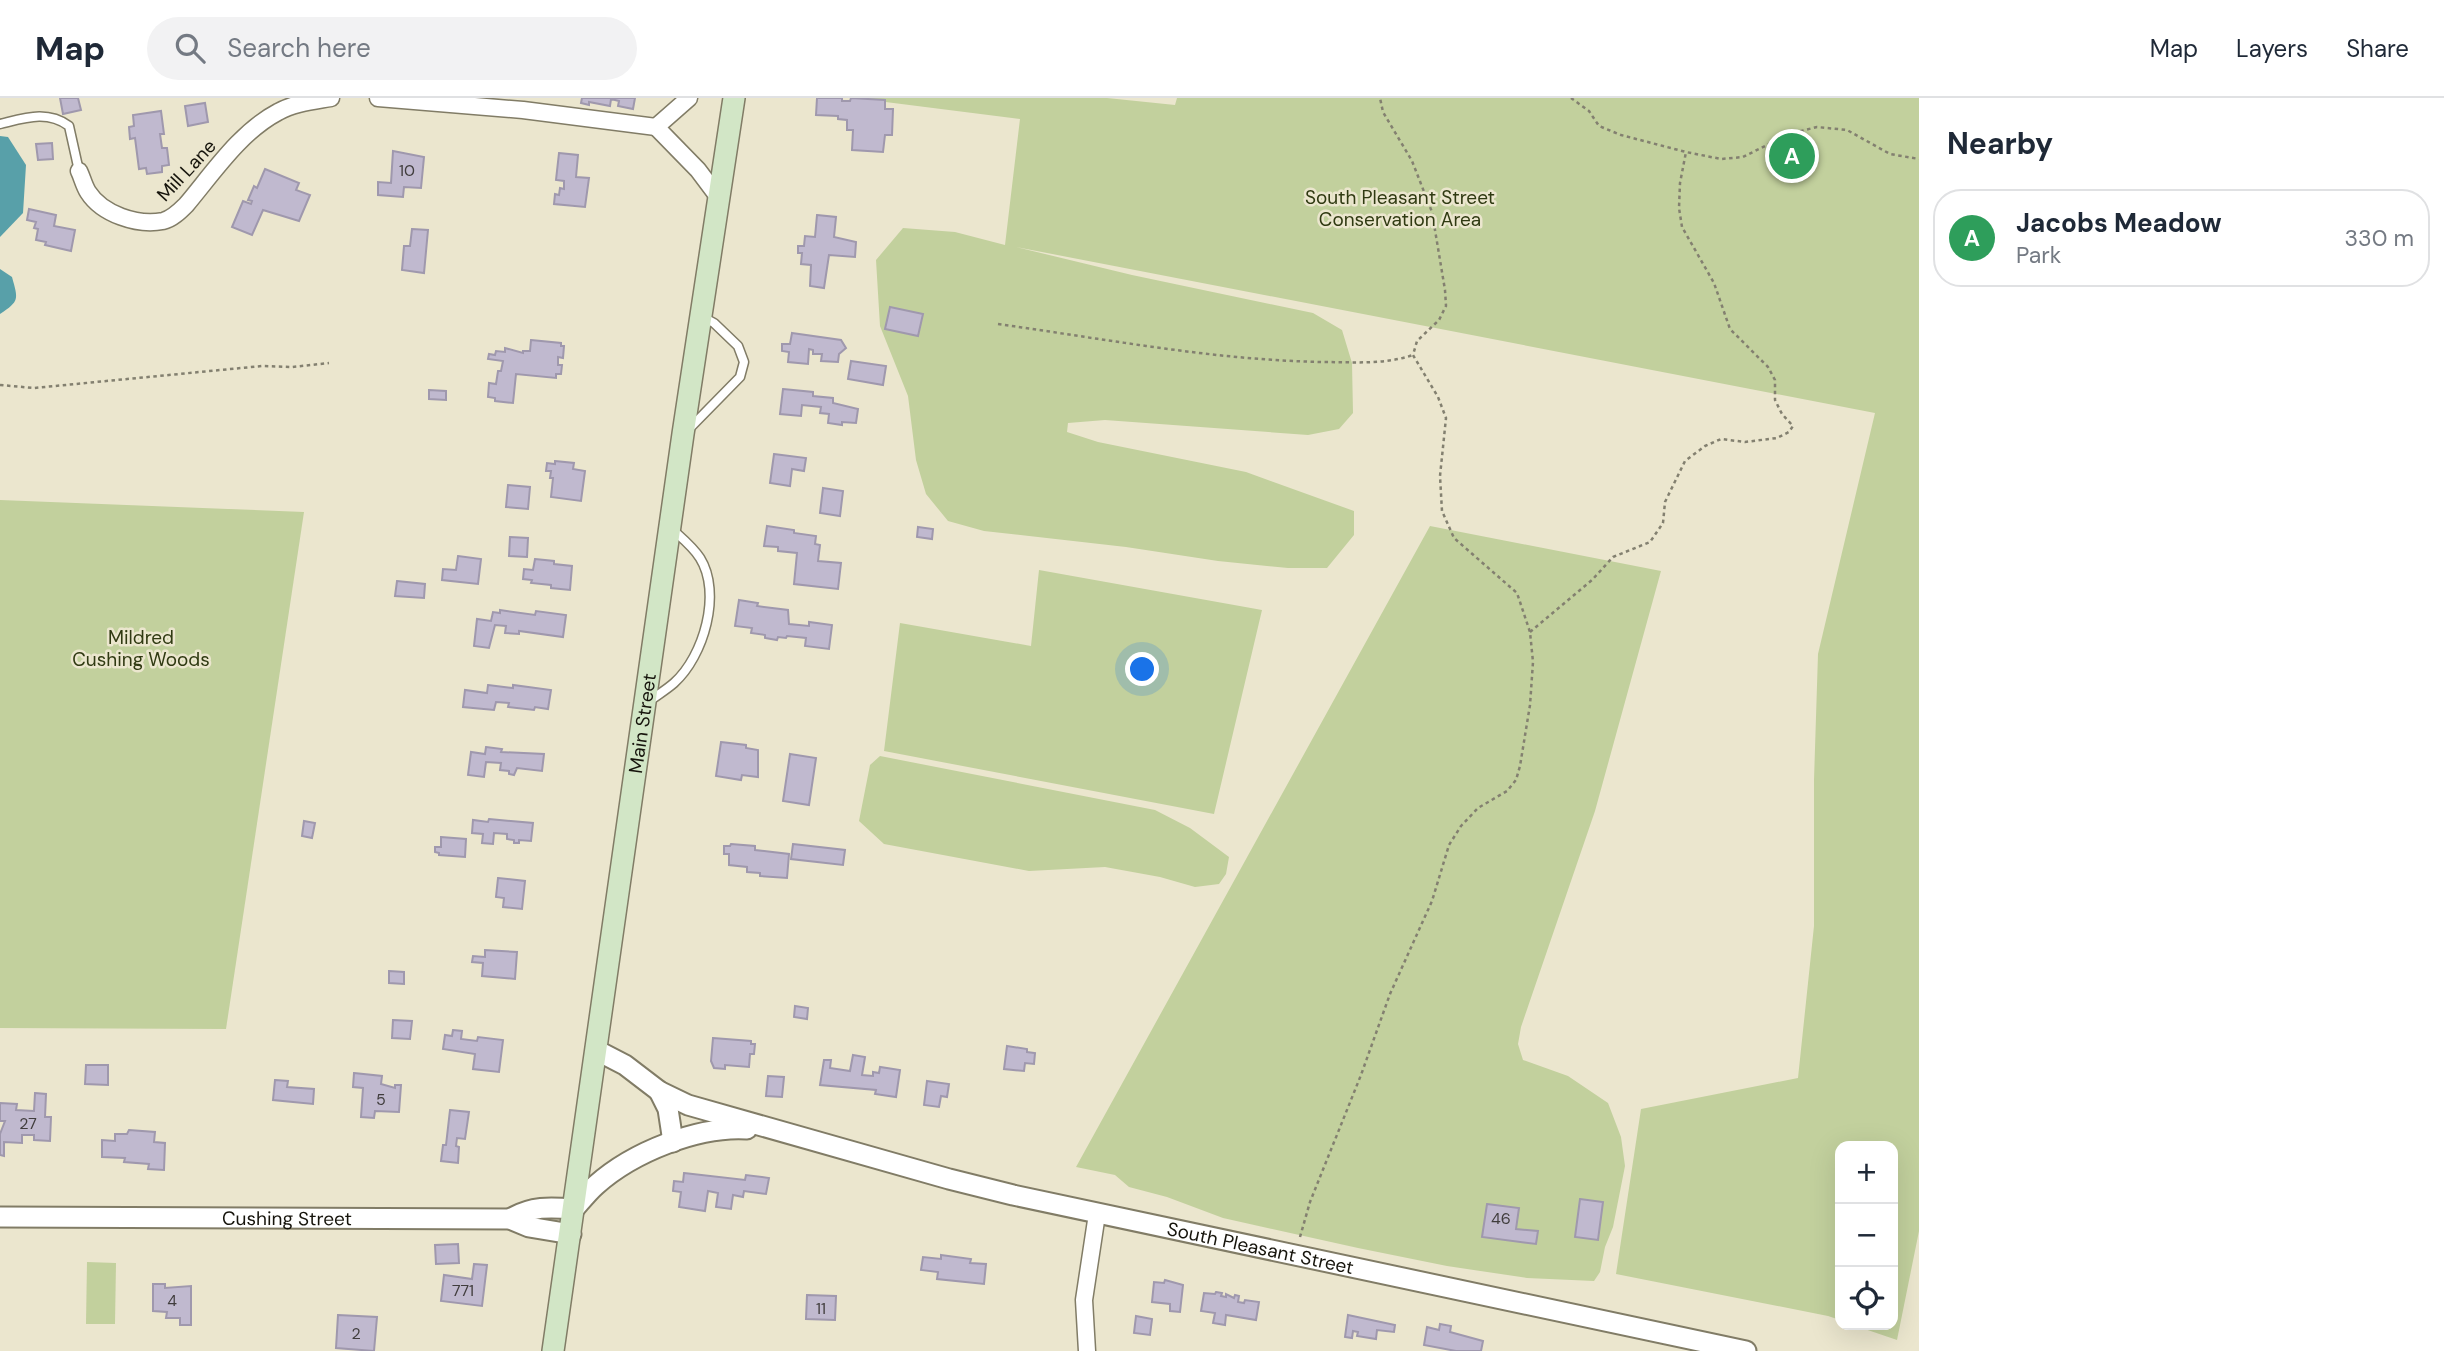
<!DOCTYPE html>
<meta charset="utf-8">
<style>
:root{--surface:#fff;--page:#f2f2f3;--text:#1f2937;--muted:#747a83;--line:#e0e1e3;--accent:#7c3aed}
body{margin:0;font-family:"DM Sans",sans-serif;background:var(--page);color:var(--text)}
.controls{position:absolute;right:21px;bottom:21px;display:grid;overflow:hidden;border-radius:14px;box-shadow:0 7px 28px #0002}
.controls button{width:63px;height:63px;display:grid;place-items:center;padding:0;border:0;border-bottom:2px solid var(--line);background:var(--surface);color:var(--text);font:35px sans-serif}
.you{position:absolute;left:1143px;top:572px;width:24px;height:24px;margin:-18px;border:5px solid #fff;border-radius:50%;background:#1a73e8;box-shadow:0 0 0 10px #1a73e833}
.badge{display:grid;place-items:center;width:46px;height:46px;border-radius:50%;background:var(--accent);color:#fff;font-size:23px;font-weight:700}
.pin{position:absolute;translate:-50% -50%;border:4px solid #fff;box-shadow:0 2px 7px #0006}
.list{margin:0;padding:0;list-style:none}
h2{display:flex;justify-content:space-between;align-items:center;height:91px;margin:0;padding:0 28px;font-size:30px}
h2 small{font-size:23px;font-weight:400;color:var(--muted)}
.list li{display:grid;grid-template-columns:46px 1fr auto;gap:21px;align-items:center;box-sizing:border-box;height:98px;margin:0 14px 14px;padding:0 14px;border:2px solid var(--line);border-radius:28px}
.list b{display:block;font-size:26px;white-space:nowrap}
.list p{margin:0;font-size:23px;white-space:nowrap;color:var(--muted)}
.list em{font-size:23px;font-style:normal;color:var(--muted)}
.icon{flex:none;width:38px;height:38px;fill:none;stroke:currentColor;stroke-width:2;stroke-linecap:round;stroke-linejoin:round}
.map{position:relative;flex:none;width:1919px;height:1253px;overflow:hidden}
header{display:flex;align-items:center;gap:42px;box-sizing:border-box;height:98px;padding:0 35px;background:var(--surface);border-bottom:2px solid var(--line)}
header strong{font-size:33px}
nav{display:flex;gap:38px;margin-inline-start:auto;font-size:24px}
.search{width:490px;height:63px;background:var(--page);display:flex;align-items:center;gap:18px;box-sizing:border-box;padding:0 24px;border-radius:38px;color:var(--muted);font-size:26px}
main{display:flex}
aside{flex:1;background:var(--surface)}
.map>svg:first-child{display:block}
</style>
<header>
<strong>Map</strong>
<div class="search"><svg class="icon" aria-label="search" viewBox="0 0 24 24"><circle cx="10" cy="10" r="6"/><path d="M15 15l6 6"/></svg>Search here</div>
<nav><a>Map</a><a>Layers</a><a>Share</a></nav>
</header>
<main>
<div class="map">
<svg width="1919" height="1253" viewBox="0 0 1919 1253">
<rect width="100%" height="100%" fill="#ebe6ce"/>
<g fill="#c2d09d">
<polygon points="854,0 1107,0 1175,7 1177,0 1919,0 1919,1133 1897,1242 1853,1227 1893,1227 1893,1048 1840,1048 1840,1222 1828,1218 1616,1176 1641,1011 1798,980 1814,828 1814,682 1818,556 1875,315 1016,149 1132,177 1313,215 1342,232 1352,265 1353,315 1339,331 1308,337 1105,322 1068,325 1067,334 1098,344 1246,374 1354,413 1354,437 1327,470 1288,470 1218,463 1126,449 984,433 948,423 926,396 916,362 908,298 880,228 876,162 903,130 955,134 1005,147 1020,21"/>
<polygon points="0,402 304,414 226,931 0,930"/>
<polygon points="1430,428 1661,473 1595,713 1521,929 1518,946 1523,962 1568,978 1608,1005 1621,1039 1625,1068 1613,1129 1605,1149 1600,1174 1594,1183 1527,1180 1447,1168 1358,1150 1223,1120 1167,1099 1129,1089 1115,1077 1076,1069"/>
<polygon points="1039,472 1262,512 1214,716 884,653 900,525 1031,548"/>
<polygon points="880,658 1155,712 1190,730 1229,759 1226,776 1219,786 1195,789 1160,779 1105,769 1029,773 884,746 859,723 870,667"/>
<polygon points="87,1164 116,1165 115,1226 86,1226"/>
</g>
<g fill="#58a0a9">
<polygon points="0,38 8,39 26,67 23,115 0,139"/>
<path d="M0 171 12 179C18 201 20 203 0 216Z"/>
</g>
<g fill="#c0b9cf" stroke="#9f98ad" stroke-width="2">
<polygon points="60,0 78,0 81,12 63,16"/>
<polygon points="582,0 635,0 633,11 618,8 619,3 611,1 610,8 589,4 589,7 581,5"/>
<polygon points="817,0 842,0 842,3 850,3 851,0 885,2 885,11 893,11 892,37 885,37 883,54 852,52 853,32 847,32 847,22 838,21 838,18 816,17"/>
<polygon points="205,5 208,24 188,28 185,8"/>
<polygon points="161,13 164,36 160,36 162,50 167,50 169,67 162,68 162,74 147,76 146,70 139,71 135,40 130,41 129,29 134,28 133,17"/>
<polygon points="52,45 53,61 38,62 36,46"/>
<polygon points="393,53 424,59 421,90 404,89 403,99 378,97 378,84 391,85"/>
<polygon points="559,55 578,57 576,79 589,80 585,109 554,106 555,96 559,97 560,90 564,91 564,83 556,82"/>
<polygon points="265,71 299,85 296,92 310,97 299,123 263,112 252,137 232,129 243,103 251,106 252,103 248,102 254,88 257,90"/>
<polygon points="29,111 56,117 54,128 75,132 71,153 45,147 46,144 36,142 38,131 34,130 36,124 27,122"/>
<polygon points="817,117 836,119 834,139 856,144 855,159 829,157 824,190 810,188 811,167 801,166 802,155 798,155 798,148 804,148 805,138 815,139"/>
<polygon points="412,131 428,132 424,175 402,172 404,148 410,148"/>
<polygon points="890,209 923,216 918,238 885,231"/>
<polygon points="792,235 841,242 846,250 839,256 838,264 821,263 822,256 813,256 813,252 809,251 808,266 788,264 789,254 782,253 782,246 790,246"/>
<polygon points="531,242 561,245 561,248 564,248 563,260 558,259 558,267 562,267 561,276 556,276 556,280 516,276 513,305 495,303 495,300 488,299 489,285 496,286 498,273 501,273 503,263 488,261 489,256 495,257 496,253 505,254 505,250 523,255 523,253 530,253"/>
<polygon points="851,263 886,268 883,287 848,281"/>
<polygon points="783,291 813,294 813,298 833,300 833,305 858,311 856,325 842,324 842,327 828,325 829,316 820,315 821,309 802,307 801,318 780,316"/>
<polygon points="429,292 446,293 446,302 429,301"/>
<polygon points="774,356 806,360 804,373 792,371 790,388 770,385"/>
<polygon points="555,363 574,365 573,371 585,373 581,403 551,399 553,380 550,380 551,373 546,373 547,365 555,366"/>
<polygon points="508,387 530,389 528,411 506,409"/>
<polygon points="823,390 843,393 840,418 820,415"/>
<polygon points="767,428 794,432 794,435 816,438 815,446 820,447 818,463 841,465 838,491 794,486 797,455 778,453 778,449 764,448"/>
<polygon points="918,429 933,431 932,441 917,439"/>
<polygon points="510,439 528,440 527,459 509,458"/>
<polygon points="458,458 481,461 478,486 442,482 443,471 456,472"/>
<polygon points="535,461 554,463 554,466 572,468 570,492 551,490 551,487 531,485 532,482 523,481 524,471 533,472"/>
<polygon points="397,483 425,486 424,500 395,498"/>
<polygon points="739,502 758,505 757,508 788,512 789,526 809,528 809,524 832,527 829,551 805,548 806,540 787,538 786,540 778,539 777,542 765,540 765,537 751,535 752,530 735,528"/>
<polygon points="500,512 535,517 536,513 566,517 563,539 519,533 519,536 505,535 506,528 495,527 489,550 474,548 477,521 491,523 493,514 500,515"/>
<polygon points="488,587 513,590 513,587 551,592 548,611 535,609 534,612 508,609 509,605 496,604 494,612 463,609 465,592 487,595"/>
<polygon points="721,644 746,647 746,650 758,652 758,679 742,677 741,682 716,678"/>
<polygon points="486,649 502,651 501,654 544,656 542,673 517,670 514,677 509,676 509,673 500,672 501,665 486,664 484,679 468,677 471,654 485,656"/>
<polygon points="790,656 816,660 809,707 783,703"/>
<polygon points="489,721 533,725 531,743 519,742 519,745 514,745 514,742 507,741 507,736 494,735 493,746 482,745 483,736 472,735 473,722 488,724"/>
<polygon points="304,723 315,725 312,740 302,738"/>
<polygon points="441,739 466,741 465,759 439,757 439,755 435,754 435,749 441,749"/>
<polygon points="731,746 755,748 755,752 789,756 787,780 760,778 760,775 747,774 747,769 729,767 729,756 724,756 724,748 730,748"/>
<polygon points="793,746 845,752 843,767 791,761"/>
<polygon points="498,780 525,783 522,811 503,809 504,800 496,799"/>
<polygon points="485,852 517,854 515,881 482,878 483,865 472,864 473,858 485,859"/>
<polygon points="389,873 404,874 404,886 389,885"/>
<polygon points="795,908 808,910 807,921 794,919"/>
<polygon points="393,922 412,923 410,941 392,940"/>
<polygon points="453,932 462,933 461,941 477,943 478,939 503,942 499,974 473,971 475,956 443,951 445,937 452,938"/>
<polygon points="713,940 751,943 751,946 755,946 754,956 750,956 749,969 725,967 725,971 714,970 711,963"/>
<polygon points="1007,948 1027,951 1027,954 1035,955 1034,966 1025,965 1024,973 1004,971"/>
<polygon points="853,957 865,959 862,977 873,978 873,974 879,975 880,969 900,972 896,999 875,996 876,992 820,987 824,962 831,962 830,970 850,973"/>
<polygon points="86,967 108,967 108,987 85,986"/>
<polygon points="354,975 382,978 381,986 395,990 395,987 401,987 399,1014 375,1013 374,1020 361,1019 363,990 353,989"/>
<polygon points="768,978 784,979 782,999 766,998"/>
<polygon points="275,982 288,983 287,989 314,991 313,1006 273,1002"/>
<polygon points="927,983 949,986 947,999 941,998 939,1009 924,1007"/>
<polygon points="35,995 46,996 45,1019 51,1019 50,1043 34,1042 34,1037 22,1037 22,1045 4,1044 4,1058 0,1057 0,1036 5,1023 0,1023 0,1005 17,1006 16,1012 34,1013"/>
<polygon points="450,1012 469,1014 465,1041 457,1040 456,1048 459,1049 458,1065 441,1063 443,1047 446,1047"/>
<polygon points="129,1032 155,1034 154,1044 165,1045 164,1072 148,1071 149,1066 124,1064 125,1060 102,1059 102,1042 115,1043 115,1036 127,1036"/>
<polygon points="684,1075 745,1082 746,1077 769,1080 766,1096 744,1093 743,1099 733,1097 731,1111 716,1109 718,1095 708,1093 705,1113 679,1109 681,1094 673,1093 674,1083 683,1084"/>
<polygon points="1580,1101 1603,1104 1598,1142 1575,1139"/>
<polygon points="1487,1106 1519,1110 1516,1131 1538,1133 1536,1146 1482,1139"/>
<polygon points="458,1146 459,1165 436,1166 435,1147"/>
<polygon points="941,1157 971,1161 970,1165 986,1166 984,1186 937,1181 938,1174 921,1172 923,1159 941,1161"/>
<polygon points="474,1166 487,1167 482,1208 441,1203 444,1177 472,1181"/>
<polygon points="1165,1182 1183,1187 1180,1214 1170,1213 1170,1206 1152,1204 1154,1184 1164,1185"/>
<polygon points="153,1186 165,1186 165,1190 191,1188 191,1227 180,1227 180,1220 166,1220 167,1214 153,1213"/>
<polygon points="1216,1194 1222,1195 1221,1198 1226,1199 1226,1196 1234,1200 1235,1197 1239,1198 1238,1204 1244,1205 1245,1202 1259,1204 1256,1222 1226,1217 1225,1227 1213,1225 1215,1215 1201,1213 1204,1195 1215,1196"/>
<polygon points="807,1197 836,1198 835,1222 806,1221"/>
<polygon points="338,1217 377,1219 374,1253 336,1250"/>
<polygon points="1348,1217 1395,1227 1394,1234 1377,1232 1376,1241 1357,1238 1358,1234 1353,1233 1352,1240 1345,1239"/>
<polygon points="1136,1218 1152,1221 1150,1237 1134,1235"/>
<polygon points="1440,1226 1451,1228 1450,1234 1483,1243 1481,1253 1456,1253 1424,1247 1427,1229 1439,1232"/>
</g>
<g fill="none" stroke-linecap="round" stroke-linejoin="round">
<g stroke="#817c66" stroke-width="11">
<g id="service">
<path d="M0 26C25 20 47 12 69 28L79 73"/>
<polyline points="688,332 740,279 744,264 738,248 714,225 701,218"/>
<path d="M648 604C656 598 666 592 674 585 704 558 722 495 700 460 693 449 683 441 673 432"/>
</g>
</g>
<g stroke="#817c66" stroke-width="19">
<g id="minor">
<polyline points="378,0 523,12 656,29 689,0"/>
<polyline points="656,29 698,72 719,100"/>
<path d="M79 73C82 79 84 88 88 94 102 116 137 128 163 123 172 121 180 113 186 107 213 75 240 34 278 14 294 5 314 3 331 0"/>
<polyline points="1087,1253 1084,1202 1097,1116"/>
</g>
</g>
<g stroke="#817c66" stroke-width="23">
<g id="tertiary">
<path id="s1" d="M596 952 625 967 659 993 688 1007 949 1081 1013 1097 1746 1253"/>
<polyline points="659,993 668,1011 673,1044"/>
<path id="s2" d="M0 1119 510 1121 529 1129 571 1136"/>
<path d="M510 1121C531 1108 550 1109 574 1111 581 1103 588 1094 596 1087 633 1054 698 1028 747 1031"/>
</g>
</g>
<g stroke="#817c66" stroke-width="24">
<g id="secondary">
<path id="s3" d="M553 1253 683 336 734 0"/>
</g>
</g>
<g stroke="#838070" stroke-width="2.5" stroke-dasharray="3.5 3.5" stroke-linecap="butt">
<polyline points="1571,0 1589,13 1599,28 1621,37 1686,54 1721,61 1743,59 1789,36 1817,29 1847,32 1890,56 1919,61"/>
<path d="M998 226C1106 241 1213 262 1322 264 1353 264 1384 267 1413 257"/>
<polyline points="0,287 34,290 262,268 292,269 329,265"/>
<polyline points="1530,534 1592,482 1613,459 1650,444 1663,425 1665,404 1685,363 1705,348 1721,341 1745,344 1777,340 1789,334 1793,328 1782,316 1775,302 1775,282 1768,269 1730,231 1714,185 1682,129 1679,110 1680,85 1686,54"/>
<polyline points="1300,1139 1310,1104 1361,977 1390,896 1432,803 1449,747 1461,728 1478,710 1507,693 1516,682 1520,668 1530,607 1533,564 1530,534 1517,495 1454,440 1442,413 1440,378 1446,320 1438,299 1413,257 1417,243 1439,222 1446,208 1445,192 1432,114 1412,63 1383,14 1380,0"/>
</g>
<use href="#service" stroke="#fff" stroke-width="8"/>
<use href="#minor" stroke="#fff" stroke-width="16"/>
<use href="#tertiary" stroke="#fff" stroke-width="19"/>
<use href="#secondary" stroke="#d2e6c6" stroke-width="21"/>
</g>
<g text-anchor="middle" stroke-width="5" stroke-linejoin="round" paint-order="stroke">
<g font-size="16" fill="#403d3d">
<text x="407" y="78">10</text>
<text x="381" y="1007">5</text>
<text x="28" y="1031">27</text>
<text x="1501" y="1126">46</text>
<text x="463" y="1198">771</text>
<text x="172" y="1208">4</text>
<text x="821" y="1216">11</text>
<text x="356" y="1241">2</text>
</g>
<g font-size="19" fill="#16140c" stroke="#ebe6ce">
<text transform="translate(186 72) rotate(-47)" y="7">Mill Lane</text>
<text dy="7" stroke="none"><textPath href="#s3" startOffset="634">Main Street</textPath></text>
<text dy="7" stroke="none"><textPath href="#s2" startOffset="287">Cushing Street</textPath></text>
<text dy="7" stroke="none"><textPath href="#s1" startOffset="698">South Pleasant Street</textPath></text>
</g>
<g font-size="19" fill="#303a12" stroke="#ebe6ce">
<text x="1400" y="106">South Pleasant Street<tspan x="1400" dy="22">Conservation Area</tspan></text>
<text x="141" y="546">Mildred<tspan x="141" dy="22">Cushing Woods</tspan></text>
</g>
</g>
</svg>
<div class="controls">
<button>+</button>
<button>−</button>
<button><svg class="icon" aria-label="locate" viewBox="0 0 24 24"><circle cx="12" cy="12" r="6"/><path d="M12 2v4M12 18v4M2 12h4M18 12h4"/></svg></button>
</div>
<div class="you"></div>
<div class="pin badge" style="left:1792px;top:58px;background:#2e9e5b">A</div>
</div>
<aside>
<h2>Nearby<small></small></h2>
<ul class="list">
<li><span class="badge" style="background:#2e9e5b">A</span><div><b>Jacobs Meadow</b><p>Park</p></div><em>330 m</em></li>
</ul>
</aside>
</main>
